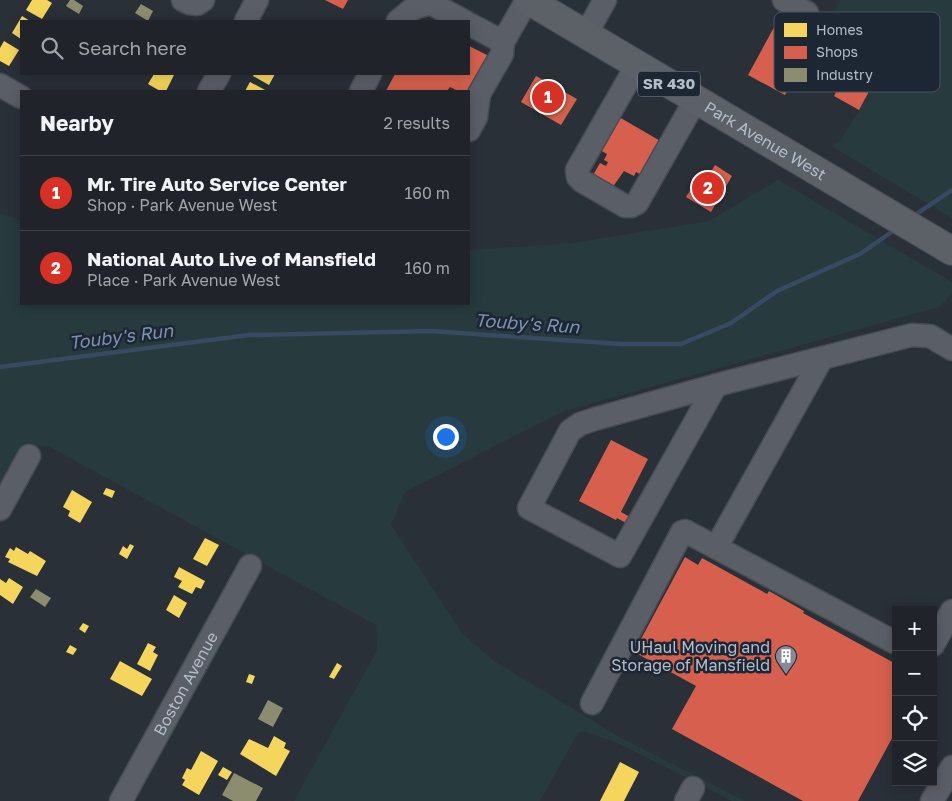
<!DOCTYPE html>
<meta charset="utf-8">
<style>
:root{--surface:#20242a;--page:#2d3036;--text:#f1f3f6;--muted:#a2a4a8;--line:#3d4147;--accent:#d93025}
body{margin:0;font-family:"Golos Text",sans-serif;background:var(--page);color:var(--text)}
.controls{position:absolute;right:15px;bottom:15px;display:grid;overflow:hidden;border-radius:0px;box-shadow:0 2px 12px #0003}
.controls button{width:45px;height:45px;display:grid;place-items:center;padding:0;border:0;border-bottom:1px solid var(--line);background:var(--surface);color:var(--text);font:25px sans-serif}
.you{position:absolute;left:445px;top:436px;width:18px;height:18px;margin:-12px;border:4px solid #fff;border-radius:50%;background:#1a73e8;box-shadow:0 0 0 8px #1a73e833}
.badge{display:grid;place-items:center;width:32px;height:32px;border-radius:50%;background:var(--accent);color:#fff;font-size:16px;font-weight:700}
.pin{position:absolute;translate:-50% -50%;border:2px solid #fff;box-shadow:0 1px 5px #0006}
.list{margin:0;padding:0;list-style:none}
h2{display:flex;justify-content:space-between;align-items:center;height:65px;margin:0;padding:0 20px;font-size:21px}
h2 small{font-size:16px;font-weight:400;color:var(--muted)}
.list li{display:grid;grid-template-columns:32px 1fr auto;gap:15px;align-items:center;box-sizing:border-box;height:75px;padding:0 20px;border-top:1px solid var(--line)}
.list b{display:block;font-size:19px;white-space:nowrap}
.list p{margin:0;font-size:16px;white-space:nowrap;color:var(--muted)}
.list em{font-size:16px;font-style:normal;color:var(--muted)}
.icon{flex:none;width:28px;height:28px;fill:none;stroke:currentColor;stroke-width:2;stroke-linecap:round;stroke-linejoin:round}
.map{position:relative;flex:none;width:952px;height:801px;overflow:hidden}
.search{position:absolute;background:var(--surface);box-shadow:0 2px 12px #0003;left:20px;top:20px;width:450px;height:55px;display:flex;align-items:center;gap:12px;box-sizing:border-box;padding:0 18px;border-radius:0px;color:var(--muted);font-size:19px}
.panel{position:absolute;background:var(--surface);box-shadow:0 2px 12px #0003;left:20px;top:90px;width:450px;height:215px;border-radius:0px}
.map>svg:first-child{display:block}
</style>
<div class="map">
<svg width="952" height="801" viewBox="0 0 952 801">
<rect width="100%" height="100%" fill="#2a3038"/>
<g fill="#273a3e">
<polygon points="841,0 952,0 952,218 831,146 841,140 871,91 865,63 825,28"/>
<polygon points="778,180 952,282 952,294 939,307 564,411 405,492 391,525 463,634 494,661 623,739 745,801 732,801 618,743 583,731 578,733 540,801 294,801 377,650 376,625 48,446 31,447 0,489 0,213 21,221 21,304 469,304 469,250 573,243 709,221"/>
</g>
<g fill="#f6d55c">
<polygon points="32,0 47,0 52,3 42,19 26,10"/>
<polygon points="22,16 30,21 21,21 21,39 12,33"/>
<polygon points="4,41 19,50 9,66 0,61 0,48"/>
<polygon points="154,74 172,74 174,75 166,91 160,91 148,84"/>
<polygon points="254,74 275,74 269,85 253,76"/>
<polygon points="250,82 267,91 245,91"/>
<polygon points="106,488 115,491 112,498 103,494"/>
<polygon points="72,490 92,502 80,523 68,516 70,511 63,507"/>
<polygon points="205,538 219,545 207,566 193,559"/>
<polygon points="130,544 134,546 127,559 119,554 123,546 127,549"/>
<polygon points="16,547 28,554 30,551 46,561 37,576 8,562 10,559 5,557 10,548 14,551"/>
<polygon points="179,567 205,581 201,589 196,587 192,594 178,587 182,581 174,577"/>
<polygon points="9,578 23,587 13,604 0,595 0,579 6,583"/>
<polygon points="174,595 187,603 179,618 166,610"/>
<polygon points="83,623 89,626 85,633 79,629"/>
<polygon points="148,643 156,647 153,652 158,655 150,671 137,664"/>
<polygon points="70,645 77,649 73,655 66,652"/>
<polygon points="120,661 152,679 142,696 110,679"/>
<polygon points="337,663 342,666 334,679 329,677"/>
<polygon points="249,674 255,676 252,684 246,682"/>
<polygon points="274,736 286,743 284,748 290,751 276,776 240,754 249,739 268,748"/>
<polygon points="201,751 218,761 199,795 182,785 185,780 182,778 187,768 191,770"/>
<polygon points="620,762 639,772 624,801 600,801"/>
<polygon points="223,767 232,772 227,780 218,775"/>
</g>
<g fill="#d6604d">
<polygon points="325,0 348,0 343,9"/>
<polygon points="784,9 799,17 789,36 814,49 797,81 794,79 785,95 748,75"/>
<polygon points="469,46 493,58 469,91 458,91 450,87 447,91 386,91 395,74 469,74"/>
<polygon points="854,59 879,73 859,110 834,96"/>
<polygon points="536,76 577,99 561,125 521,102"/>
<polygon points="619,117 662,142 643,176 636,172 634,176 624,171 612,188 592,177 600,163 606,166 608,162 604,160 607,154 600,150"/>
<polygon points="715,165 732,176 711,212 686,197 699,176 706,180"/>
<polygon points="611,440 648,459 621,512 630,517 626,523 617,518 616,520 579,501"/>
<polygon points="685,557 698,565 702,558 767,594 769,591 804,611 803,613 896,664 896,731 858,801 803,801 672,729 696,686 634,652"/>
</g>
<g fill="#8c8c6e">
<polygon points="70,0 74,0 83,6 79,14 66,6"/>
<polygon points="141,4 153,11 148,21 135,13"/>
<polygon points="36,589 51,598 45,607 30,597"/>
<polygon points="268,700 283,708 273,727 258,719"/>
<polygon points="234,773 263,788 256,801 233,801 222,795"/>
</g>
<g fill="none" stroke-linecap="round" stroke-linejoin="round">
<g stroke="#384963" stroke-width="4.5">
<polyline points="912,217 952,190"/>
<polyline points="0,367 249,335 431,331 621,344 681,344 731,323 777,291 860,254 896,229"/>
</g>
<g stroke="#484c53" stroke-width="25">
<g id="minor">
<polyline points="183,0 189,3 197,4 203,0"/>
<polyline points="784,0 807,13"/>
<polyline points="430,3 464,21"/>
<polyline points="246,21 257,0"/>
<polyline points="398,21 414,8 430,3 431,0"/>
<polyline points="469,24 503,42"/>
<polyline points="586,34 605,0"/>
<polyline points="637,65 577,170 578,177 582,181 625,206 631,206 637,203 696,99"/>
<polyline points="0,85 21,97"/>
<polyline points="209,91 219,74"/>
<polyline points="361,91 370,74"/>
<polyline points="469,130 476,117 479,94 502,54 503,42 527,0"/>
<polyline points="716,385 620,556 529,508 570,431 580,424 595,419 728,382 912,335 930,336 952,349"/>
<polyline points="0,509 29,456"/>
<polyline points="717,546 822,358"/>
<polyline points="933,645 952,611"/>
<polyline points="592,703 682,532 685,531 896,643"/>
<path id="s1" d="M121 801 250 566"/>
<polyline points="686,801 693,788"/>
<polyline points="932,801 952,767"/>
</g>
</g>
<g stroke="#484c55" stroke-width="30">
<g id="major">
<path id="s2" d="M528 0 952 251"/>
</g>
</g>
<use href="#minor" stroke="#5a5e66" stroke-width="22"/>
<use href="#major" stroke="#5c6168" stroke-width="28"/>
</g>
<defs>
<g id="building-pin" transform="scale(1.125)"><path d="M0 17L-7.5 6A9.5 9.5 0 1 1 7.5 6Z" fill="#848b96" stroke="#1d2633"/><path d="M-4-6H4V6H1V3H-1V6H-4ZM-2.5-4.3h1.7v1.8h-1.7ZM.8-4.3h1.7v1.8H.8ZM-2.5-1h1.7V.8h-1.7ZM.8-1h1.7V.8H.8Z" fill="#fff"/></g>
</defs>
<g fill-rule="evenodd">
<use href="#building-pin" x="786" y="656"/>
</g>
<g text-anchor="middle" stroke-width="5" stroke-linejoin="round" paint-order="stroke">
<rect fill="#1d2633" stroke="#878f9c" stroke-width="1" x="638" y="71.5" width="62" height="25" rx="4"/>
<g font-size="15" font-weight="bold" fill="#b4bcc9">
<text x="669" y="89">SR 430</text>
</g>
<g font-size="16" fill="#b4bcc9" stroke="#1d2633">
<text dy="6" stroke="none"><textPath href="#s2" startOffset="276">Park Avenue West</textPath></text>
<text dy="6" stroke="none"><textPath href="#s1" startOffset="134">Boston Avenue</textPath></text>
</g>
<g font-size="16" fill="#b4bcc9" stroke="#1d2633" text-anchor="end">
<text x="770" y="653">UHaul Moving and<tspan x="770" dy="18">Storage of Mansfield</tspan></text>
</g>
<g font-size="18" font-style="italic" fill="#7c92b1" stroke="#1d2633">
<text transform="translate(527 324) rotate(4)" y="6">Touby's Run</text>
<text transform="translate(121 337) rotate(-7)" y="6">Touby's Run</text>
</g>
</g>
<rect x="774" y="12" width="166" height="80" rx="8" fill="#1d2633" stroke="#4a5360" stroke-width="1"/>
<rect x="784" y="23" width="23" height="14" fill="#f6d55c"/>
<rect x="784" y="46" width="23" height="13" fill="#d6604d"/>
<rect x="784" y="68" width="23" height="14" fill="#8c8c6e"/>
<g font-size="14" fill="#b4bcc9">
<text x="816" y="35">Homes</text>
<text x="816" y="57">Shops</text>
<text x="816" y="80">Industry</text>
</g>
</svg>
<div class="controls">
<button>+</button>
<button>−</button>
<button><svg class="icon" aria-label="locate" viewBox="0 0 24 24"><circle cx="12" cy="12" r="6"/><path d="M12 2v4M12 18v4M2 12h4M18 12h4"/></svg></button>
<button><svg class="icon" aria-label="layers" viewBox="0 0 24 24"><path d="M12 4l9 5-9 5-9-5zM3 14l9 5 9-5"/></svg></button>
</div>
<div class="you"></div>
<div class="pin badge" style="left:548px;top:97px">1</div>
<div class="pin badge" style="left:708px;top:188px">2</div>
<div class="search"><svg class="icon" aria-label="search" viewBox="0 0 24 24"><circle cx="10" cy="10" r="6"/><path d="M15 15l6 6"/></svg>Search here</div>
<section class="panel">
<h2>Nearby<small>2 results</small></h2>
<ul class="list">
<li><span class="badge">1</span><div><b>Mr. Tire Auto Service Center</b><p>Shop · Park Avenue West</p></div><em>160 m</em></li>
<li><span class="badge">2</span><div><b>National Auto Live of Mansfield</b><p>Place · Park Avenue West</p></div><em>160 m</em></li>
</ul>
</section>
</div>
